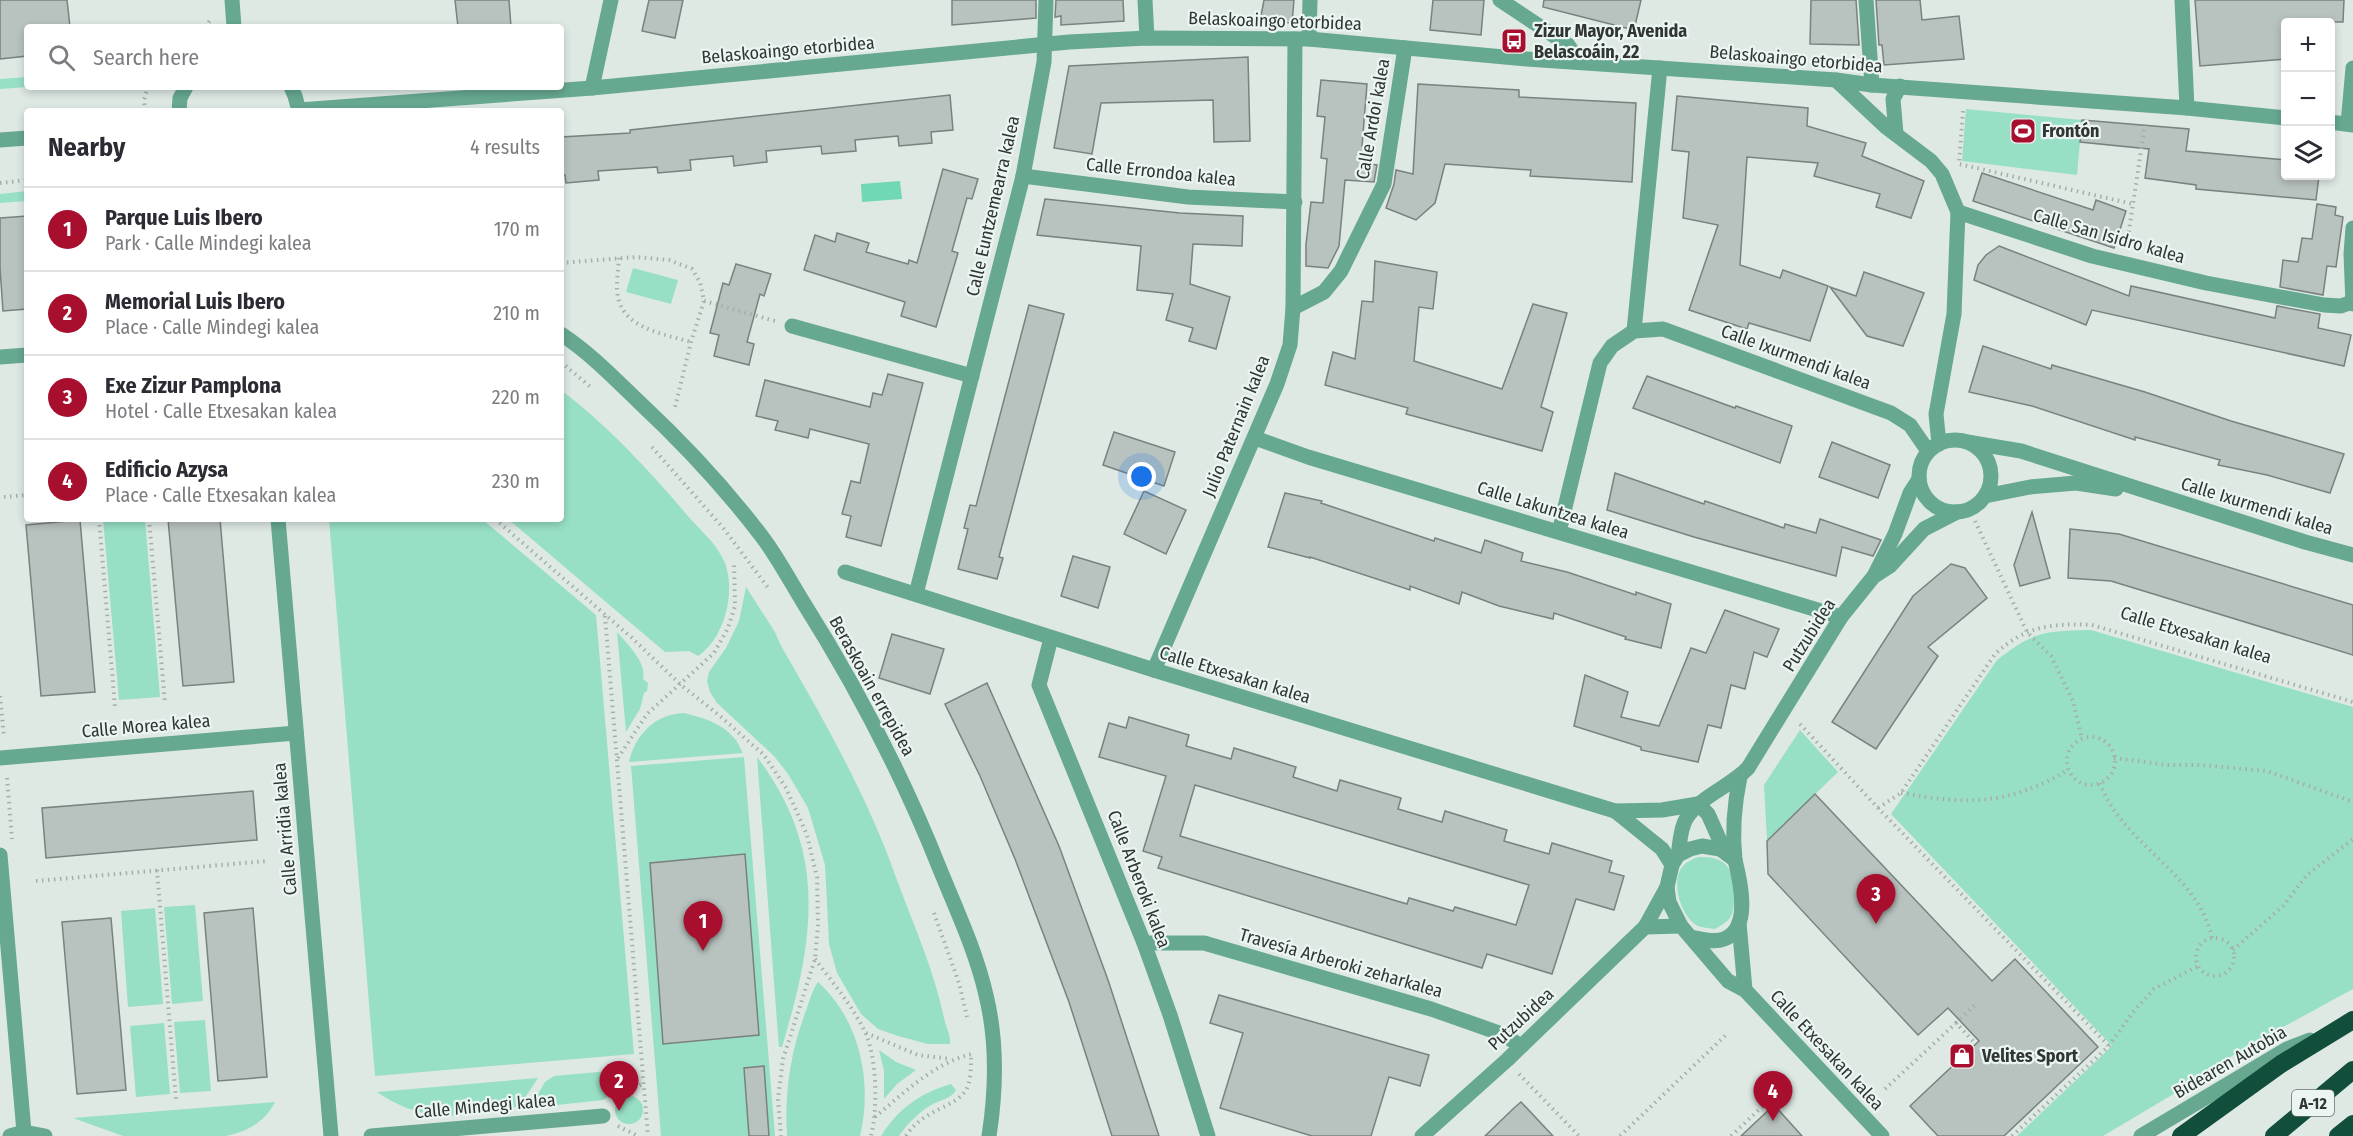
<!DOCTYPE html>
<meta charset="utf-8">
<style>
:root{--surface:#fff;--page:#f2f2f3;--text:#2b2b33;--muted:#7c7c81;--line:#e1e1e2;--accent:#a80f2e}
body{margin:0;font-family:"Fira Sans Condensed",sans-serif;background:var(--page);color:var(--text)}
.controls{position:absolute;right:18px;top:18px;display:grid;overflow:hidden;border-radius:6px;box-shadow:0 3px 9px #0003}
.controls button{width:54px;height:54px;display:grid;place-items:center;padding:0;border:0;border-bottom:2px solid var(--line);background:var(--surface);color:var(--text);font:30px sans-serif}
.you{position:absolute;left:1142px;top:477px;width:21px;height:21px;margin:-15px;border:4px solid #fff;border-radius:50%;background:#1a73e8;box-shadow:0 0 0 9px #1a73e833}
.badge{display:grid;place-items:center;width:39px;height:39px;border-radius:50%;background:var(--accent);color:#fff;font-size:20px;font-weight:700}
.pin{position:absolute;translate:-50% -50px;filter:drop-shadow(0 2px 3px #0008)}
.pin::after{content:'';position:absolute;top:32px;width:21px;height:18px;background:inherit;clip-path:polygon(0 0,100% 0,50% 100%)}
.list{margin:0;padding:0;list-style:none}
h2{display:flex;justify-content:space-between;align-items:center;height:78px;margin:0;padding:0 24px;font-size:26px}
h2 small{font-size:20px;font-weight:400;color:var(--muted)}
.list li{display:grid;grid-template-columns:39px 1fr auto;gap:18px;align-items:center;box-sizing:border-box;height:84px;padding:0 24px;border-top:2px solid var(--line)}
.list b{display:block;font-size:22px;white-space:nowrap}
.list p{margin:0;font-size:20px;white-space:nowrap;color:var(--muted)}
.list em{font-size:20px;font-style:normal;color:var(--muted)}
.icon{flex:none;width:33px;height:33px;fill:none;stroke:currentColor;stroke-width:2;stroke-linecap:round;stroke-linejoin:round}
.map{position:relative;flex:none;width:2353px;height:1136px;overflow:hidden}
.search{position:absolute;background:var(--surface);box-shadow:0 3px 9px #0003;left:24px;top:24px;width:540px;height:66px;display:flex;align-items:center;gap:15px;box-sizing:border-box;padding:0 21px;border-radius:6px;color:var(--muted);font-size:22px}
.panel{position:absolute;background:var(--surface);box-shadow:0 3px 9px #0003;left:24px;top:108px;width:540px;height:414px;border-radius:6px}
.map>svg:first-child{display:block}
</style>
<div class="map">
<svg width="2353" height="1136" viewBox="0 0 2353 1136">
<rect width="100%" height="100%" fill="#dee9e4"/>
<g fill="#98e0c5">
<polygon points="27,77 27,87 0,89 0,79"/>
<polygon points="1966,109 2082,120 2077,175 1962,161"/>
<polygon points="27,191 27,201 0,203 0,194"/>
<polygon points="633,268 678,280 671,304 626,292"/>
<path d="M561 390C608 426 649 470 687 515 698 528 714 541 722 557 738 585 726 638 698 656L689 651 665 652 508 519H561Z"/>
<polygon points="103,519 145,519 160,697 119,700"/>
<polygon points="329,519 482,519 596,615 634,1054 375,1076"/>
<path d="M746 587 775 632 780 644C824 720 868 797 897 880 914 926 934 970 944 1018 946 1027 951 1036 950 1044H928L898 1036 878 1029 861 1014 837 973 829 944 825 865 808 808 788 774 774 756 717 703 710 692 707 681 709 672 726 648 739 621Z"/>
<path d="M2091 630 2353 707V989L2241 1050 2182 1089 2103 1136H2017L2112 1046 1891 814 1997 660C2034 631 2045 631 2091 630Z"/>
<path d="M617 632C627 644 647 662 643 679L648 683 647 691 644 693 640 709 626 732Z"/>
<path d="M684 713C704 718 722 723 736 740 739 744 740 749 743 753L629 762C635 735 655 714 684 713Z"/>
<polygon points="1800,730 1838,772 1767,841 1764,785"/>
<polygon points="744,757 775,1136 661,1136 631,766"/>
<path d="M757 757C829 852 814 940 782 1047H779L777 1022Z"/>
<path d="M1698 857C1706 857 1714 857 1721 861 1736 868 1738 905 1730 918 1726 923 1720 926 1715 929 1709 928 1701 928 1696 925 1680 915 1669 877 1685 864 1688 861 1694 859 1698 857Z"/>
<polygon points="195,905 203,1001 172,1004 164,907"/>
<polygon points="155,908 163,1004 128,1007 121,911"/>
<path d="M818 982C860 1020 873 1082 860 1136H787C784 1092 791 1049 807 1008 810 999 813 989 818 982Z"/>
<polygon points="205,1020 211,1091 180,1093 174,1022"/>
<polygon points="164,1023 170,1094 136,1097 130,1026"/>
<polygon points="879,1050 896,1062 916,1070 897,1084 884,1099 884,1071"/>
<polygon points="631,1069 617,1090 603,1100 530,1108 545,1082 554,1076"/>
<path d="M538 1078C531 1088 525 1100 515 1107 507 1112 497 1112 488 1113 442 1118 416 1118 377 1092Z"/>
<path d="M951 1084 956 1090C951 1099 940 1100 931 1105 918 1113 908 1123 899 1136H881C898 1109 920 1093 951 1084Z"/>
<circle cx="629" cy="1110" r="14"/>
<path d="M275 1102C265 1122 247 1132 225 1136H123L73 1118Z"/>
</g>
<polygon fill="#70d8b5" points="900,181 902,199 862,202 861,184"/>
<g fill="#b8c2be" stroke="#78827e" stroke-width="1.5" fill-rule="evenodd">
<polygon points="0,0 67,0 70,27 27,27 27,56 0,59"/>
<polygon points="455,0 509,0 511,27 458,27"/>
<polygon points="649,0 683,0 675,38 642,31"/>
<polygon points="952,0 1036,0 1036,18 952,25"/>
<polygon points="1056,0 1123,0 1124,21 1061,25 1061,16 1055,17"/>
<polygon points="1264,0 1294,0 1292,23 1260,21"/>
<polygon points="1433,0 1484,0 1481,35 1430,30"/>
<polygon points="1544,0 1641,0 1634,30 1543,7"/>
<polygon points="1811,0 1856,0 1859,45 1810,44"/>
<polygon points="1876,0 1920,0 1922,20 1959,16 1964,59 1884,65 1882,45 1879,45"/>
<polygon points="2195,0 2344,0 2343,22 2286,22 2286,59 2200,66"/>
<polygon points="1248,57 1250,141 1214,142 1213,100 1101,103 1092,154 1054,148 1069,66"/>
<polygon points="1321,80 1367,84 1362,146 1371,147 1370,164 1377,165 1374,182 1345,180 1339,246 1328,268 1306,266 1306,244 1311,202 1323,203 1327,159 1321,158 1325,117 1317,116"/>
<polygon points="1418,84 1519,90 1519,97 1636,103 1632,182 1530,176 1531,170 1445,164 1435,203 1416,220 1386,208 1394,184 1396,170 1413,174"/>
<polygon points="950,95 953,130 931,132 932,143 899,146 898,136 855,140 856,151 822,154 821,146 766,151 767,162 734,166 733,156 690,160 691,170 658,173 657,167 598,171 599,180 566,183 565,175 561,175 561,137 630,133 630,130"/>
<polygon points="1677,96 1808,108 1807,126 1866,143 1862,156 1924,181 1911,218 1876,207 1880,194 1814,176 1818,163 1747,157 1740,265 1780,278 1783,270 1828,286 1810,341 1749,323 1747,329 1689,310 1718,225 1683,218 1689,152 1672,150"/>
<polygon points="2082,120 2189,129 2186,151 2286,160 2286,176 2319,176 2316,200 2196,189 2196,185 2145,178 2149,149 2080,142"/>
<polygon points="943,169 978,179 972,199 967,198 952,251 958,253 936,327 901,316 905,302 804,270 815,235 835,242 837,233 869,243 866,252 908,264 909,260 917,263"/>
<polygon points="1982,173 2093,210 2096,200 2126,211 2114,248 1973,201"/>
<polygon points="1045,199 1180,213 1243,216 1242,246 1193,244 1190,284 1230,297 1216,349 1189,341 1193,328 1166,320 1173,294 1137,290 1141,246 1037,235"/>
<polygon points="2317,204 2336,207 2335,215 2343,217 2336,267 2327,266 2323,295 2280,287 2283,260 2298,262 2302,238 2312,239"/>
<polygon points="27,216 27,309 3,311 0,268 0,218"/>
<polygon points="1999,246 2129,296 2131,286 2275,318 2277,306 2320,314 2318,328 2351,335 2344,366 2092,310 2086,325 1974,280 1978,265 1986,255"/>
<polygon points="1375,261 1437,272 1433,309 1419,307 1414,361 1502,389 1533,304 1567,313 1541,407 1553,412 1542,451 1406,414 1408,408 1325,385 1333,352 1355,359 1362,301 1373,302"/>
<polygon points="736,264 771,274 764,296 760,294 747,342 754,344 749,365 714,356 719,335 710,333 723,283 729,285"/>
<polygon points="1864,272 1924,293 1903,346 1867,336 1830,287 1856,296"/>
<polygon points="1029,305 1064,314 999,557 1003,558 997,579 958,569 968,529 964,528 970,505 976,506"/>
<polygon points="1983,346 2051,369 2052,365 2145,392 2231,421 2344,454 2330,493 2267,475 2218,465 2220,460 2135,437 2135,440 2032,406 1969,392"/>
<polygon points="888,374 923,383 881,546 846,537 851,516 842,514 851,481 860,483 869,444 810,429 808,438 792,434 775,430 778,421 756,416 765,380 870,407 873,393 882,395"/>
<polygon points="1647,376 1735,408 1736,406 1792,426 1780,463 1633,408"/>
<polygon points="1114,432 1175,452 1164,486 1103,465"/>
<polygon points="1832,442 1890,465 1878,498 1819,477"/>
<polygon points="1615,473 1704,504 1705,501 1784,528 1785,524 1816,533 1820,519 1881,540 1873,556 1842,547 1836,576 1694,537 1607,510"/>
<polygon points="1144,491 1186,510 1166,554 1124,534"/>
<polygon points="1285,493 1322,501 1321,503 1434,541 1435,538 1481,553 1485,540 1523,553 1521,561 1567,572 1636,595 1636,592 1671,604 1661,648 1625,639 1626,637 1554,613 1553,619 1499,606 1462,592 1459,604 1410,586 1410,590 1310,557 1310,558 1268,547"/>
<polygon points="2032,512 2050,578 2020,586 2014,565"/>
<polygon points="168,519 220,519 234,682 183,686"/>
<polygon points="80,520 95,692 41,696 26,525"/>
<polygon points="2070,529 2119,534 2353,605 2353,655 2111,581 2068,578"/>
<polygon points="1073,556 1110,567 1098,608 1061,596"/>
<polygon points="1951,564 1965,568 1987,598 1928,647 1938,656 1876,749 1832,722 1913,596"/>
<polygon points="1725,610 1779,629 1767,657 1754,652 1745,689 1731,685 1721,728 1708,725 1698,762 1641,750 1641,747 1574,726 1585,675 1628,692 1621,717 1659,726 1691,648 1706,653"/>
<polygon points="892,634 944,649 930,694 879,678"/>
<polygon points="987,683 1059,846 1108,980 1159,1136 1112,1136 1069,1002 1015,859 980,776 945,704"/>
<path d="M1129 717 1189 735 1186 746 1231 759 1234 748 1296 767 1293 777 1337 791 1340 780 1401 798 1398 809 1442 822 1445 811 1507 830 1504 841 1549 854 1552 843 1612 861 1609 872 1624 876 1614 910 1576 899 1552 974 1487 954 1482 968 1158 868 1162 857 1143 851 1166 776 1099 757 1109 723 1126 728ZM1195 785 1529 885 1516 925 1455 907 1453 911 1409 898 1407 904 1180 836Z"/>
<polygon points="253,791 257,840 46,858 42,808"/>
<polygon points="1815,794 1992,981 2015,959 2098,1047 2004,1136 1938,1136 1910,1106 1979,1041 1948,1008 1918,1035 1768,874 1767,841"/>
<polygon points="745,854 759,1035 663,1044 650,863"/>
<polygon points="253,908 267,1077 218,1081 204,913"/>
<polygon points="111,918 126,1090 77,1094 62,922"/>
<polygon points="1219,995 1429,1055 1420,1086 1389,1077 1371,1136 1312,1136 1220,1108 1243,1033 1210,1023"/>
<polygon points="764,1066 769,1136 749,1136 744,1068"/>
<polygon points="1521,1102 1553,1136 1485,1136 1514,1108"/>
<polygon points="1774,1105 1802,1136 1741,1136"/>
</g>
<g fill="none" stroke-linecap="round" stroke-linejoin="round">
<g stroke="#a5aeaa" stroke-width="4" stroke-dasharray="1.5 4.5" stroke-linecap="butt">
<polyline points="205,27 211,19"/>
<polyline points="145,111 144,100 148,87"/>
<polyline points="1963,111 1959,164 2133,204"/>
<polyline points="0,183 27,180"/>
<polyline points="2127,244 2145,124"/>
<path d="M619 258C618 272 615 288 619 301 627 329 667 335 691 342"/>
<polyline points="561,263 636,257 669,260 692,269 700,282 704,301 691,342 675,407"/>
<polyline points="704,301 775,321"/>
<polyline points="561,362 593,389"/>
<polyline points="652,447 724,529 769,589"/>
<polyline points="4,497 27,495"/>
<polyline points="99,519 115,707"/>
<polyline points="149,519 165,703"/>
<polyline points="495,519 632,638 681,685 720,716 764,755 786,788 807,835 817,877 818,925 815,959 783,1059 778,1099 781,1136"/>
<polyline points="1975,521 2027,632 2051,656 2073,701 2082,739"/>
<polyline points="605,616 648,1136"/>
<polyline points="0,696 4,737"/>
<polyline points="1800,724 1878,808 2109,1046"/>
<circle cx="2091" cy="761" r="24"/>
<polyline points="618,758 647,714 714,653 728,628 735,606 734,561"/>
<polyline points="2114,758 2168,765 2202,765 2267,771 2353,802"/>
<polyline points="7,778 12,839"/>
<path d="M2100 783C2122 845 2198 872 2212 938"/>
<path d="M1901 793C1968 805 2009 805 2068 770"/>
<path d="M1878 808 1901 793 1995 654C2025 626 2052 623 2092 625L2353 702"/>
<polyline points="157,870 176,1100"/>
<polyline points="36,881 267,861"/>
<polyline points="934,913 959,983 967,1017"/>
<circle cx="2215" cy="957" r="19"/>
<polyline points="2233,950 2283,906 2307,875 2353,839"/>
<path d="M815 959C832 982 852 1005 865 1032 877 1058 878 1108 871 1136"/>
<polyline points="1956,1023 1976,1004"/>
<polyline points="866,1033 918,1055 951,1059"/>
<polyline points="1519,1074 1579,1136"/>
<polyline points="1885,1089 1956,1023 1973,1041"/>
<polyline points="614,1100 617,1096 644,1083"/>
<path d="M875 1117C904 1093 934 1063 972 1054"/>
<polyline points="618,1126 638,1136"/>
<path d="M906 1136C923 1109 955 1108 966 1090 971 1081 971 1068 971 1058"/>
<polyline points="1620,1136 1728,1033"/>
<polyline points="1731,1136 1780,1090"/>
<polyline points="2012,1136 2109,1046 2133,1012 2154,989 2198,966"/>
</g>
<g stroke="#66a890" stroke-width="15">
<polyline points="1634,331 1660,68"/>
<polyline points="371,1136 603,1116"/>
</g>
<g stroke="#66a890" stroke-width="15">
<polyline points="232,0 234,27"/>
<polyline points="1145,0 1147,38"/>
<polyline points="1500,0 1568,45 1580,62"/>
<polyline points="1866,0 1872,85"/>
<polyline points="2182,0 2187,108"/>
<polyline points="1309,39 1310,0"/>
<polyline points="1836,80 1886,127 1931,161 1942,174 1958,212 1954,314 1936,414 1939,444"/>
<polyline points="592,88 611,0"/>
<polyline points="2348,124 2353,68"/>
<polyline points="1896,134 1893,99 1900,86"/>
<polyline points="1023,176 1188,197 1295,202"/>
<polyline points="1958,212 2092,256 2206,283 2324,305 2341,306 2352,302"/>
<polyline points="2353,228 2351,254 2353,304"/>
<polyline points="1293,308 1324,292 1341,271 1384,184 1405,48"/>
<polyline points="792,326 972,376"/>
<polyline points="0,357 27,355"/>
<polyline points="1255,438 1308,457 1841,617"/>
<circle cx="1955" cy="476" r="36"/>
<polyline points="1967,442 2021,451 2305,542 2353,555"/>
<polyline points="1985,496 2030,487 2076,483 2116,489"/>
<polyline points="1559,532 1600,363 1612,346 1634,331 1663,329 1891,413 1910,425 1928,451"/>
<polyline points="845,572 1154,670 1615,811 1662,810 1698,804"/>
<polyline points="1876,575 1890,566 1924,529 1957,512"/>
<polyline points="916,594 1023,176 1044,62 1046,0"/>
<polyline points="1051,638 1039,685 1144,943 1170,1015 1208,1136"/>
<polyline points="1154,670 1277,384 1290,345 1293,308 1295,39"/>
<polyline points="0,758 296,733"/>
<polyline points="1698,804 1708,814 1725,852"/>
<polyline points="1615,811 1662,849 1672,865"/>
<polyline points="0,855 24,1132"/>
<path d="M1678 855C1680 844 1680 829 1686 819 1700 796 1730 787 1748 768L1841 617 1874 576 1895 534 1910 493 1919 479"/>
<path d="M1735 860C1732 832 1734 805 1740 777"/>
<polyline points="1739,923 1745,990"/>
<polyline points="1645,927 1681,926"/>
<path d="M1691 937C1701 939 1714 943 1724 939 1752 929 1740 880 1735 860L1720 849 1702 846 1690 849 1678 855 1672 865 1667 887 1669 902 1681 926 1728 981 1745 990 1882 1136"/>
<polyline points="1144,943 1204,943 1431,1009 1502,1034 1521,1046"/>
<polyline points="10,1136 24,1132 45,1136"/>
<polyline points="1422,1136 1507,1060 1645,927 1667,887"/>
<polyline points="2141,1136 2287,1049 2310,1040"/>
</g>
<g stroke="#66a890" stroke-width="15">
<polyline points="291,87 295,96 299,111"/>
<polyline points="299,110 592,88 1069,42 1147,38 1309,39 1527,59 1836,80 1872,85 2187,108 2286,118"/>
<polyline points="179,111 180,98 186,87"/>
<polyline points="2330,122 2353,125"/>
<polyline points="0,140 27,138"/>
<path d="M561 334C590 353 614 378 639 402 684 444 726 489 763 538 778 558 790 581 803 602 856 686 902 774 939 867 956 909 976 951 986 995 997 1040 996 1091 989 1136"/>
<polyline points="278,519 331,1136"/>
</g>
<g stroke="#114e3c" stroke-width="18">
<polyline points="2181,1136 2281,1064 2353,1020"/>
<polyline points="2274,1136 2353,1070"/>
<polyline points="2338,1136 2353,1124"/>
</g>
</g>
<defs>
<g id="bus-square" transform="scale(1.35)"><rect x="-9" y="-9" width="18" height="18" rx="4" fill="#a80f2e" stroke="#ebf6f2"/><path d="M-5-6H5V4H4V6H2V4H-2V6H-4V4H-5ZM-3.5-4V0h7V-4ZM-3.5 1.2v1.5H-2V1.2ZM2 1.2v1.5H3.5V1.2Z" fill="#fff"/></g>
<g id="stadium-square" transform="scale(1.35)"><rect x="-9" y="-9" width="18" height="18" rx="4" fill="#a80f2e" stroke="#ebf6f2"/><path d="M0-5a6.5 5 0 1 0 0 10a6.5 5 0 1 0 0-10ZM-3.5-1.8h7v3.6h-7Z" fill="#fff"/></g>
<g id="shop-square" transform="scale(1.35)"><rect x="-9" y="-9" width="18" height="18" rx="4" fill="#a80f2e" stroke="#ebf6f2"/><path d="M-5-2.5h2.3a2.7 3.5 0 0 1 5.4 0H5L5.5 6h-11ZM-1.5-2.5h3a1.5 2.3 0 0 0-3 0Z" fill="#fff"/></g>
</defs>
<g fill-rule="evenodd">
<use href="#bus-square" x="1514" y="41"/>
<use href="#stadium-square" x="2023" y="131"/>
<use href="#shop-square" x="1962" y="1056"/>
</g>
<g text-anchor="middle" stroke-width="4.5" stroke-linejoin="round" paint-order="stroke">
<rect fill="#ebf6f2" stroke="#696f6c" stroke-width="1.5" x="2292" y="1090" width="42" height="26" rx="4.5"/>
<g font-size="16" font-weight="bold" fill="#313533">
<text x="2313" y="1109">A-12</text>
</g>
<g font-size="18" fill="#313533" stroke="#ebf6f2">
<text transform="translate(1275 21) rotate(2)" y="6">Belaskoaingo etorbidea</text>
<text transform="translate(788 50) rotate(-5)" y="6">Belaskoaingo etorbidea</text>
<text transform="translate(1796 59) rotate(5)" y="6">Belaskoaingo etorbidea</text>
<text transform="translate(1373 119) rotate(-80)" y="6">Calle Ardoi kalea</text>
<text transform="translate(1161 172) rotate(6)" y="6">Calle Errondoa kalea</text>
<text transform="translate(993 206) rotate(-77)" y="6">Calle Euntzemearra kalea</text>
<text transform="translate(2109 236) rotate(16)" y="6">Calle San Isidro kalea</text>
<text transform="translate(1796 357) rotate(20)" y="6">Calle Ixurmendi kalea</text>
<text transform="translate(1236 426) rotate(-68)" y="6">Julio Paternain kalea</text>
<text transform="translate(2257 506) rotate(17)" y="6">Calle Ixurmendi kalea</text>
<text transform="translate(1553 510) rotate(17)" y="6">Calle Lakuntzea kalea</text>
<text transform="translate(1809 635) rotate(-58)" y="6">Putzubidea</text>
<text transform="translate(2196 635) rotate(17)" y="6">Calle Etxesakan kalea</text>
<text transform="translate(1235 675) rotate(17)" y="6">Calle Etxesakan kalea</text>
<text transform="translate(872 686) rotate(61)" y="6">Beraskoain errepidea</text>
<text transform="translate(146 726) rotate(-5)" y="6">Calle Morea kalea</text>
<text transform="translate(285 829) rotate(-95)" y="6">Calle Arridia kalea</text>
<text transform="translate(1139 879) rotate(69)" y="6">Calle Arberoki kalea</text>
<text transform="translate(1341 963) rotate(16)" y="6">Travesía Arberoki zeharkalea</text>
<text transform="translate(1521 1019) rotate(-43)" y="6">Putzubidea</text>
<text transform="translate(1827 1050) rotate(47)" y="6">Calle Etxesakan kalea</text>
<text transform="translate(2230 1062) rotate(-30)" y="6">Bidearen Autobia</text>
<text transform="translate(485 1106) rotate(-5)" y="6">Calle Mindegi kalea</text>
</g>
<g font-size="18" font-weight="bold" fill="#313533" stroke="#ebf6f2" text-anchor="start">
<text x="1534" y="37">Zizur Mayor, Avenida<tspan x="1534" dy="21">Belascoáin, 22</tspan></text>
<text x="2042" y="137">Frontón</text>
<text x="1982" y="1062">Velites Sport</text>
</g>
</g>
</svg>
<div class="controls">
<button>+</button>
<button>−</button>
<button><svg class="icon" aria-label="layers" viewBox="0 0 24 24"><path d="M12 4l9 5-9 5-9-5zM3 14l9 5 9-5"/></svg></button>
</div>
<div class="you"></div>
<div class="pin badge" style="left:703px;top:951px">1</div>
<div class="pin badge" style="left:619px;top:1111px">2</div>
<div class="pin badge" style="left:1876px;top:924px">3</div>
<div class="pin badge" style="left:1773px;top:1121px">4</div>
<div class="search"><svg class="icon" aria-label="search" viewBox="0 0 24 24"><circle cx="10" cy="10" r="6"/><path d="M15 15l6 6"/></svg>Search here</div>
<section class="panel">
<h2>Nearby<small>4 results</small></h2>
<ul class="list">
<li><span class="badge">1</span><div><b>Parque Luis Ibero</b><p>Park · Calle Mindegi kalea</p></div><em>170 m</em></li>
<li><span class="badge">2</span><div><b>Memorial Luis Ibero</b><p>Place · Calle Mindegi kalea</p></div><em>210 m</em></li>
<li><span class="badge">3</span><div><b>Exe Zizur Pamplona</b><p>Hotel · Calle Etxesakan kalea</p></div><em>220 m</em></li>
<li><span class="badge">4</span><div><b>Edificio Azysa</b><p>Place · Calle Etxesakan kalea</p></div><em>230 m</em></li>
</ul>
</section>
</div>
